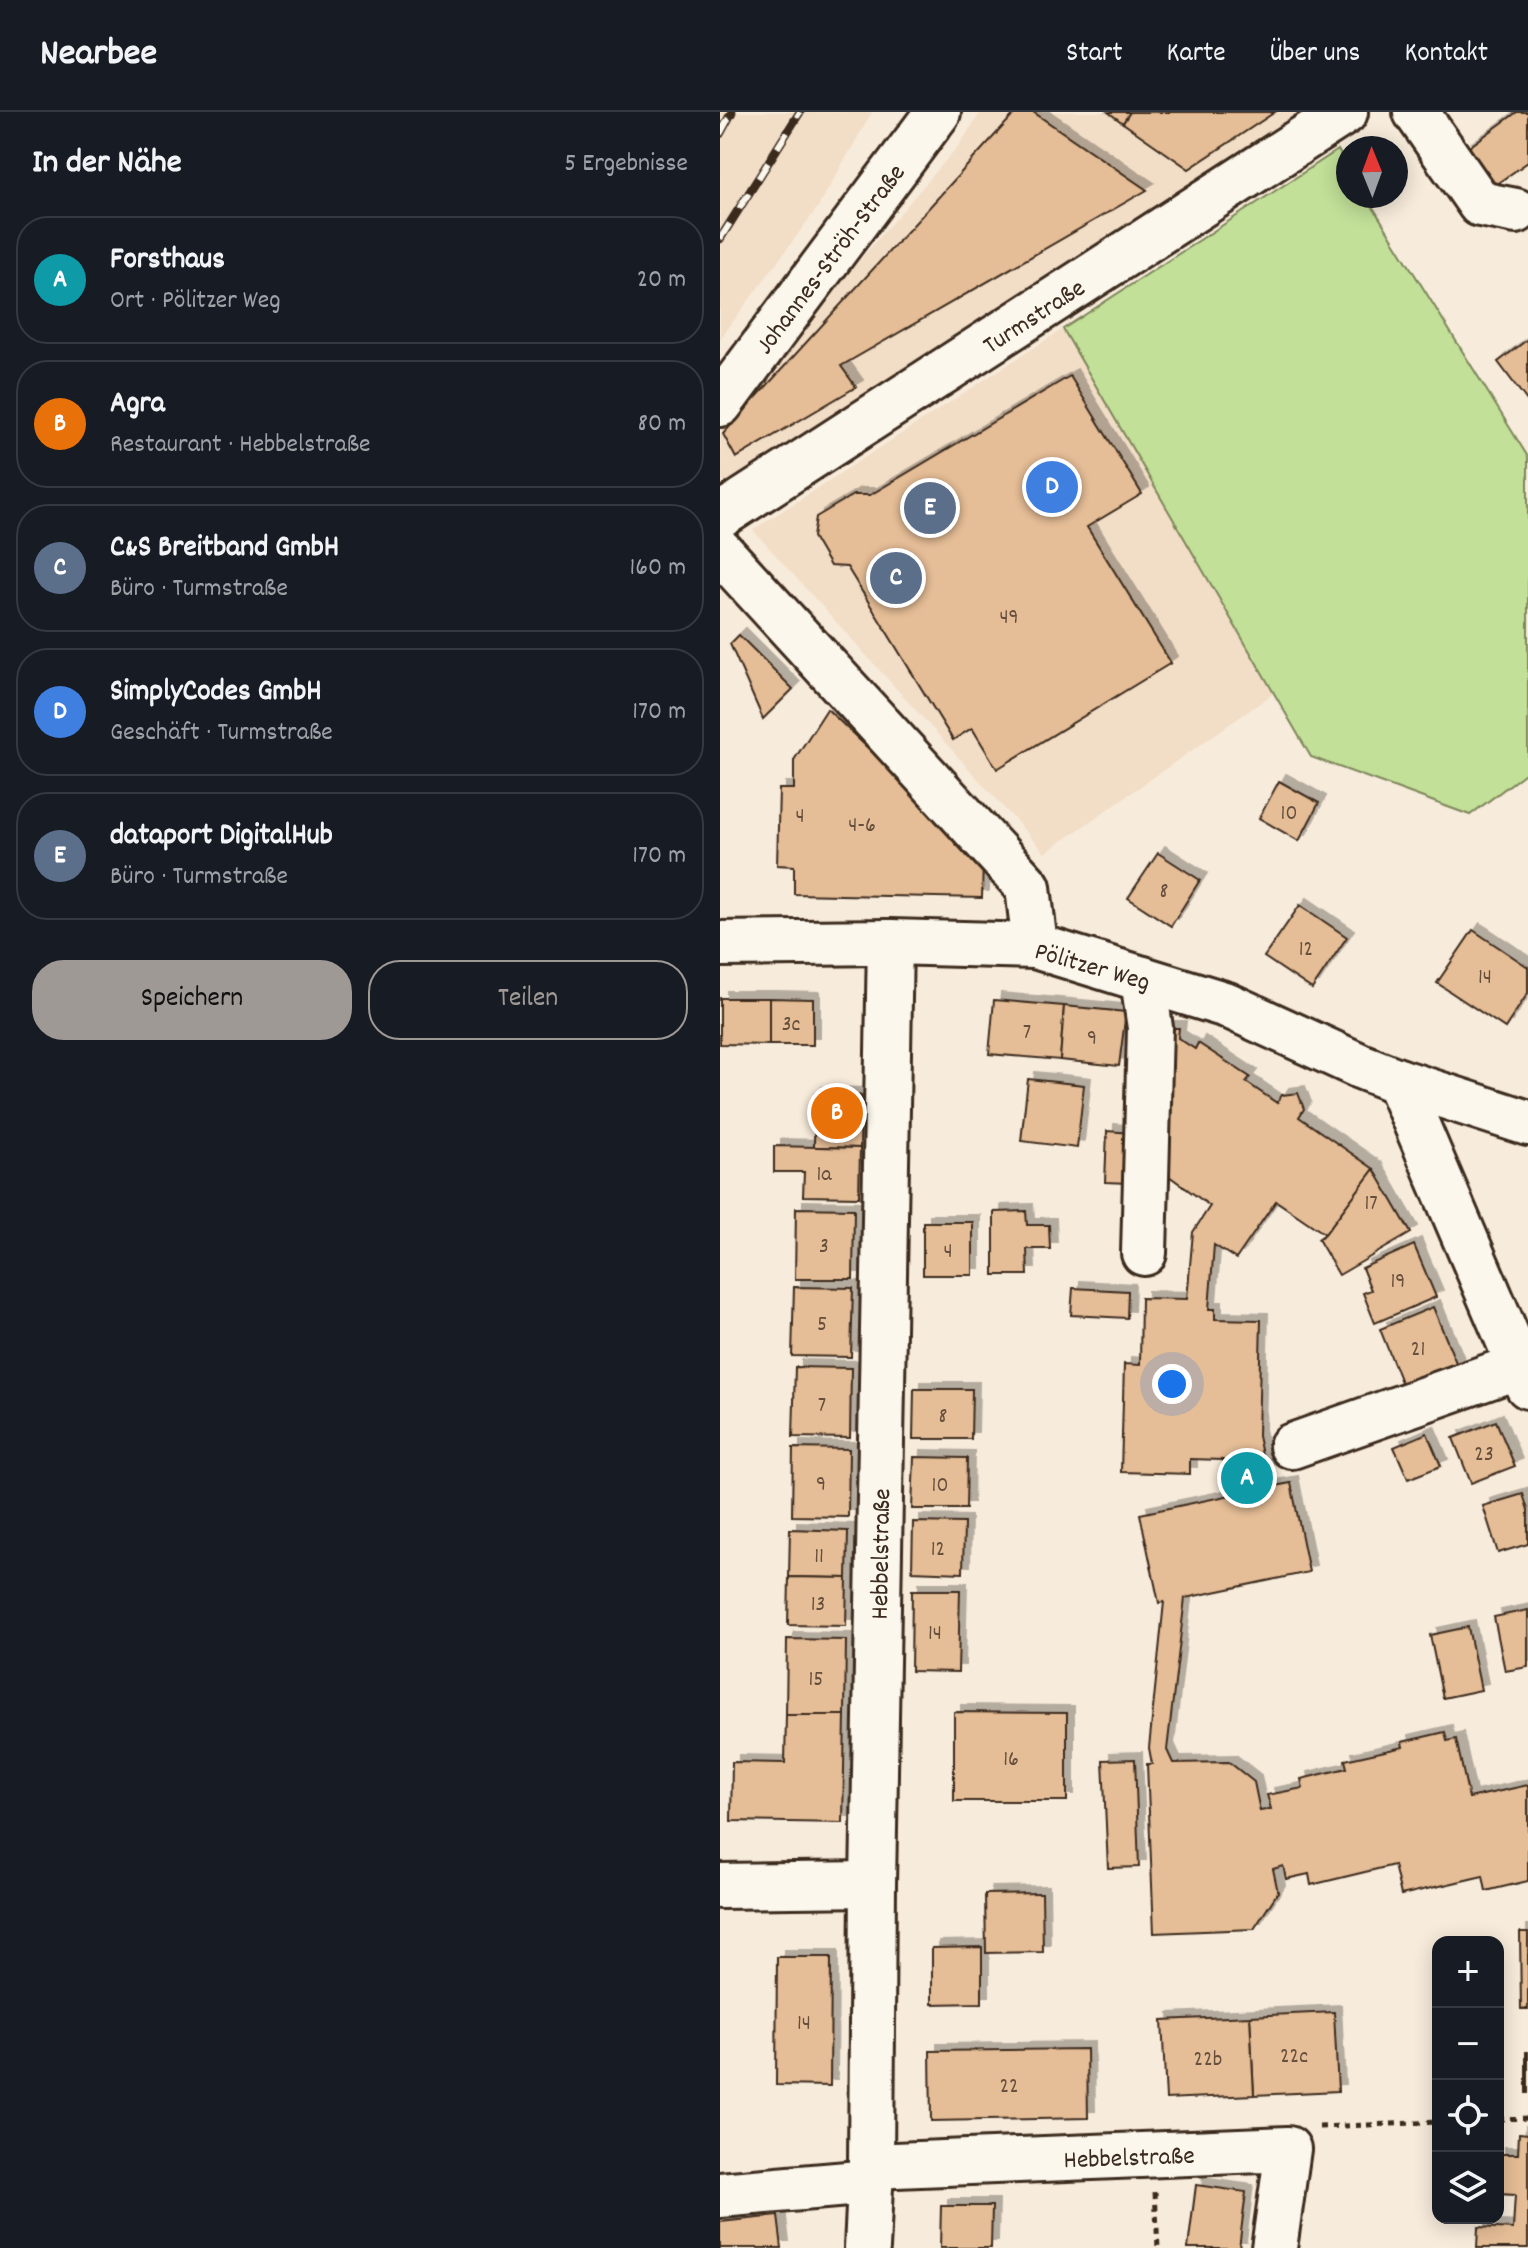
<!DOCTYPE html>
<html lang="de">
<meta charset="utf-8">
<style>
:root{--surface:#171b24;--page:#20242c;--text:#f1f3f6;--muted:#9ea1a6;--line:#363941;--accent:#9f9995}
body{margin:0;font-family:Dekko,sans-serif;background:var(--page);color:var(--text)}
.controls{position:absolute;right:24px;bottom:24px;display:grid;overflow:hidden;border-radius:16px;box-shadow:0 4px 20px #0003}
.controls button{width:72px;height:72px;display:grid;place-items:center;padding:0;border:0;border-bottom:2px solid var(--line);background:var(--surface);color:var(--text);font:40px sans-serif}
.compass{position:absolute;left:616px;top:24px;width:72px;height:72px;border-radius:50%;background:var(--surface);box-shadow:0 4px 20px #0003;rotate:359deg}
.you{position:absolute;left:452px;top:1272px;width:28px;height:28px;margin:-20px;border:6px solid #fff;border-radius:50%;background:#1a73e8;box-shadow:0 0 0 12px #1a73e833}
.badge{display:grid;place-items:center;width:52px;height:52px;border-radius:50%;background:var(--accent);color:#fff;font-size:26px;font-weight:700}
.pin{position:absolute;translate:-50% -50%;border:4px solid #fff;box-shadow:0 2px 8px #0006}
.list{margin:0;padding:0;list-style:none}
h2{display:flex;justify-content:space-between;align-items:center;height:104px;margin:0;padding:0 32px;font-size:34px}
h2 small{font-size:26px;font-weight:400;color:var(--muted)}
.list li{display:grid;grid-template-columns:52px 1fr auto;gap:24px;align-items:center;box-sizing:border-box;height:128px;margin:0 16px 16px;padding:0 16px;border:2px solid var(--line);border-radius:32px}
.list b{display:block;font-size:30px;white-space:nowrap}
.list p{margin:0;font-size:26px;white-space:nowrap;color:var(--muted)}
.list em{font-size:26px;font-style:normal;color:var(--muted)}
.actions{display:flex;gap:16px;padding:24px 32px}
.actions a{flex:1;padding:18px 0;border:2px solid var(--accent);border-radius:32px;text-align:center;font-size:28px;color:var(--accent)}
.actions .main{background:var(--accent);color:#111}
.icon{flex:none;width:44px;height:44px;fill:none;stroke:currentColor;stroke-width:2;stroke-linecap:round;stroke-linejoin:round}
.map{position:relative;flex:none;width:808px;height:2136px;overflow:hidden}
header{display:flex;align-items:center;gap:48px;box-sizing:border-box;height:112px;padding:0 40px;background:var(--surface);border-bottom:2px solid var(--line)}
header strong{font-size:38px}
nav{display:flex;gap:44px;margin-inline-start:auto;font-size:28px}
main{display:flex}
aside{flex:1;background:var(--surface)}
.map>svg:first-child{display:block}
</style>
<header>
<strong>Nearbee</strong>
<nav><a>Start</a><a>Karte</a><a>Über uns</a><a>Kontakt</a></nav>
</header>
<main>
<aside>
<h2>In der Nähe<small>5 Ergebnisse</small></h2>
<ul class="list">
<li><span class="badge" style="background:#0f9aa8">A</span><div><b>Forsthaus</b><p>Ort · Pölitzer Weg</p></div><em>20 m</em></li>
<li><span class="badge" style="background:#e8710a">B</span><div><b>Agra</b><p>Restaurant · Hebbelstraße</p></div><em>80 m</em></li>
<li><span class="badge" style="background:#5c6f8a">C</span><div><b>C&amp;S Breitband GmbH</b><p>Büro · Turmstraße</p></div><em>160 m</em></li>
<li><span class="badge" style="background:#3f7fe0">D</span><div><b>SimplyCodes GmbH</b><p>Geschäft · Turmstraße</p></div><em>170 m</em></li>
<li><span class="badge" style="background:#5c6f8a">E</span><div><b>dataport DigitalHub</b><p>Büro · Turmstraße</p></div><em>170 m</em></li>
</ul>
<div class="actions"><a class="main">Speichern</a><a>Teilen</a></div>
</aside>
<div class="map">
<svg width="808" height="2136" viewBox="0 0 808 2136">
<defs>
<filter id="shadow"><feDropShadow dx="7" dy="-7" stdDeviation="0" flood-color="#0004"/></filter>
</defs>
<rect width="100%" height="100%" fill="#f7ebdb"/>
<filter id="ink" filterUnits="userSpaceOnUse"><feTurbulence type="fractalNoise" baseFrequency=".0125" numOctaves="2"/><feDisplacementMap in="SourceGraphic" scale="16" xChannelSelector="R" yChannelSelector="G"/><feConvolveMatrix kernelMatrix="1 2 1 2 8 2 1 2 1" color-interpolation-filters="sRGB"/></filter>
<g filter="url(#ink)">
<g fill="#f2ddc6">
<polygon points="0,0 152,0 98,95 0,227"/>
<polygon points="261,0 585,0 19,373 1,369 0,324 4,305 240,32"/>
<polygon points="343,217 554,581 325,741 33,418"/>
</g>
<polygon fill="#c2e098" stroke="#7e855b" stroke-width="2" points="618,38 628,55 628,84 646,84 808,345 808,659 750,703 591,645 343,217"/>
<g fill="#e5bd96" stroke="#3b2a1e" stroke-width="2" filter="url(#shadow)">
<polygon points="296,0 313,0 427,78 121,254 136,275 16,346 3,322"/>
<polygon points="388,0 410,0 403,11"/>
<polygon points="410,0 555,0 469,57 403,11"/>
<polygon points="797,0 808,0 808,50 772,75 745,38"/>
<polygon points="808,227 808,290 778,250"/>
<polygon points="350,264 422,382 367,415 451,551 277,657 252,616 233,628 127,455 110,454 93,425 96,405 133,383 150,383"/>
<polygon points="19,523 73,577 43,607 10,532"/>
<polygon points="107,597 263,746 262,786 74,782 74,754 57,753 59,677 74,677 74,648"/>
<polygon points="559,669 599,691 579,729 539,706"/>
<polygon points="438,741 480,768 451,814 408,786"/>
<polygon points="580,793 627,825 592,877 544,845"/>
<polygon points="753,818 808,855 808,881 785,916 717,871"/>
<polygon points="0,886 49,886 49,933 0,932"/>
<polygon points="49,886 93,887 93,933 49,933"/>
<polygon points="274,888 344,894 340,948 269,942"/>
<polygon points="344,894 406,900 399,954 340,948"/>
<polygon points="436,916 459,916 458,926 475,937 478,931 530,965 526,970 557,991 562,983 578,981 584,997 579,1005 654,1057 605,1122 556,1089 516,1147 494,1133 489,1197 495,1197 495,1207 541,1208 538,1324 549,1375 571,1371 589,1460 465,1486 447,1638 453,1651 509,1650 534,1670 540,1699 551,1697 547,1683 583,1676 581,1667 627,1656 625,1648 683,1635 682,1630 725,1620 727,1629 736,1627 749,1686 808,1673 808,1769 766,1779 763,1764 681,1783 674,1753 591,1773 589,1762 566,1767 563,1754 553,1757 558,1780 534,1817 434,1821 427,1652 432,1652 429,1636 444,1490 439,1491 420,1402 511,1383 503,1348 470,1347 470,1362 401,1360 404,1252 420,1253 421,1186 467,1187 473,1120 490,1094 430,1050"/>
<polygon points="308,967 364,973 357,1036 301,1029"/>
<polygon points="95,982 141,983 140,1036 94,1035"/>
<polygon points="387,1019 411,1021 409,1071 385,1070"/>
<polygon points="54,1034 140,1036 139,1085 83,1084 84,1060 54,1060"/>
<polygon points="654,1057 691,1121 619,1163 598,1127 605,1122"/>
<polygon points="76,1096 134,1097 133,1167 75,1167"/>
<polygon points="306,1099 307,1113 329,1113 330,1137 307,1137 308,1163 274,1163 274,1100"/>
<rect x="203" y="1110" width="50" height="53"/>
<polygon points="694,1133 716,1185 655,1211 643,1181 651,1178 642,1156"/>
<polygon points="74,1175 133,1176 131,1245 72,1244"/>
<polygon points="353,1176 408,1179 407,1206 351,1203"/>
<polygon points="713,1195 737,1253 683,1275 660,1217"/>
<polygon points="75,1255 131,1256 130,1326 73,1325"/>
<polygon points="194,1277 252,1277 251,1327 193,1327"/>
<polygon points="776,1309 795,1354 751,1371 733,1326"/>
<polygon points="707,1321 721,1354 688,1367 674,1335"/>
<polygon points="73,1336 129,1337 128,1405 72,1404"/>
<polygon points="194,1345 247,1346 246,1397 192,1397"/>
<polygon points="803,1382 808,1398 808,1432 778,1441 763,1394"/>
<polygon points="193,1410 244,1411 243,1461 192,1459"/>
<polygon points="70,1417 128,1419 127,1466 69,1465"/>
<polygon points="69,1465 127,1466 126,1514 68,1513"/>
<polygon points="192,1478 240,1478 238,1560 191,1559"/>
<polygon points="808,1498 808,1555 785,1559 774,1505"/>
<polygon points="748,1515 761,1578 723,1586 710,1523"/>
<polygon points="67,1527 126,1528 125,1603 66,1603"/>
<polygon points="234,1600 347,1601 347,1689 234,1689"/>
<polygon points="66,1603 125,1603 123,1711 11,1709 12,1650 65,1651"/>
<polygon points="415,1647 419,1755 388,1756 383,1648"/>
<polygon points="320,1781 322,1781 323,1840 266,1841 265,1782"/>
<polygon points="800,1820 808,1820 808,1897 801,1897"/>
<polygon points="262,1835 262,1891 212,1892 212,1836"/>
<polygon points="57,1845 111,1845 110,1974 56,1973"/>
<polygon points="614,1900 618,1979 534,1983 530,1904"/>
<polygon points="530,1904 534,1983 446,1987 442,1908"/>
<polygon points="367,1937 368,2006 211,2009 210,1939"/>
<rect x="806" y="1940" width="2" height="41"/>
<polygon points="799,2021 808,2022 808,2136 757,2136 758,2115 793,2117 795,2083 778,2082 778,2042 798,2042"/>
<polygon points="476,2073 526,2080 519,2136 468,2136"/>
<polygon points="221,2094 272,2094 271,2136 220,2136"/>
<polygon points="58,2104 62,2136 0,2136 0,2110"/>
</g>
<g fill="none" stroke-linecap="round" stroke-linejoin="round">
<g stroke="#3b2a1e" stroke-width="50">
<g id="minor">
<polyline points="696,0 760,92 796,99"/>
<polyline points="0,292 218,0"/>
<polyline points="0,404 625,0"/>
<polyline points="0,439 308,775 315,834"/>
<polyline points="0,832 170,830 315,834 507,893 640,954 678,969 808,1011"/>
<polyline points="423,867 430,916 424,1141"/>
<polyline points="678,969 808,1274"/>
<polyline points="572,1334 799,1254"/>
<polyline points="0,1774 153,1772"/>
<polyline points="151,2054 568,2037 554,2136"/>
<polyline points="0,2083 151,2070"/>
<polyline points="147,2136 151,2054 153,1772 170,830"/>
</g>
</g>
<g stroke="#3b2a1e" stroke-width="5" stroke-dasharray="6 6" stroke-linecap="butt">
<polyline points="778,2007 808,2006"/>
<polyline points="599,2015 718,2010"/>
<polyline points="435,2080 438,2136"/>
</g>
<use href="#minor" stroke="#fbf7ec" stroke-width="44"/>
<g stroke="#3b2a1e" stroke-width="9">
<g id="rail">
<polyline points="0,22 12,0"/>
<polyline points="0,127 80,0"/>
</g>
</g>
<use href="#rail" stroke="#fbf7ec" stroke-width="6" stroke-dasharray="18" stroke-linecap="butt"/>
</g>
</g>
<g text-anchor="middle" stroke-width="7" stroke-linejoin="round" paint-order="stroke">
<g font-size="22" fill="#664f3c">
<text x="289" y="511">49</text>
<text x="569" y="707">10</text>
<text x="80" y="710">4</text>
<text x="142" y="719">4-6</text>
<text x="444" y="785">8</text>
<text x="586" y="843">12</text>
<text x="765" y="871">14</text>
<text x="71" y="918">3c</text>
<text x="307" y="926">7</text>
<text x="372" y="932">9</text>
<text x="104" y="1068">1a</text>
<text x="651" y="1097">17</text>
<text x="104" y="1140">3</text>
<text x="228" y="1145">4</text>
<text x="678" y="1175">19</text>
<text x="102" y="1218">5</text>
<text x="698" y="1243">21</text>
<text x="102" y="1299">7</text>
<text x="223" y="1310">8</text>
<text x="764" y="1348">23</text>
<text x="101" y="1378">9</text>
<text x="220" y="1379">10</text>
<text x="218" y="1443">12</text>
<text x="99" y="1450">11</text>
<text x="98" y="1498">13</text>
<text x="215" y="1527">14</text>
<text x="96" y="1573">15</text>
<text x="291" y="1653">16</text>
<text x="84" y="1917">14</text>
<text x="574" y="1950">22c</text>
<text x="488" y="1953">22b</text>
<text x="289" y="1980">22</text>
</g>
<g font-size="26" fill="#3b2a1e" stroke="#fbf7ec">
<text transform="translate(109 146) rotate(-53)" y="9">Johannes-Ströh-Straße</text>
<text transform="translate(313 203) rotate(-33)" y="9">Turmstraße</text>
<text transform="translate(373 853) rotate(16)" y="9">Pölitzer Weg</text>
<text transform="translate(159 1442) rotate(-89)" y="9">Hebbelstraße</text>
<text transform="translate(409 2044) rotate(-2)" y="9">Hebbelstraße</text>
</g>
</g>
</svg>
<div class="controls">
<button>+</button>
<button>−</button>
<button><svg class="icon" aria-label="locate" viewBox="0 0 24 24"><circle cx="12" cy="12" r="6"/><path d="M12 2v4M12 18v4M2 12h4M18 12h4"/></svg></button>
<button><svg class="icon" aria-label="layers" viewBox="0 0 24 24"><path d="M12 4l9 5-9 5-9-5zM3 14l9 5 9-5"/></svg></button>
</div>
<svg class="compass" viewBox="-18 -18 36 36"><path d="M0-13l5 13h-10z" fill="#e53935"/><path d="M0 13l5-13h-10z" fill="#9ea1a6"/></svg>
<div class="you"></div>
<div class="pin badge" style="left:527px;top:1366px;background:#0f9aa8">A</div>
<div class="pin badge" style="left:117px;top:1001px;background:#e8710a">B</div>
<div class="pin badge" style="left:176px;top:466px;background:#5c6f8a">C</div>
<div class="pin badge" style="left:332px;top:375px;background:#3f7fe0">D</div>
<div class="pin badge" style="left:210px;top:396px;background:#5c6f8a">E</div>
</div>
</main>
